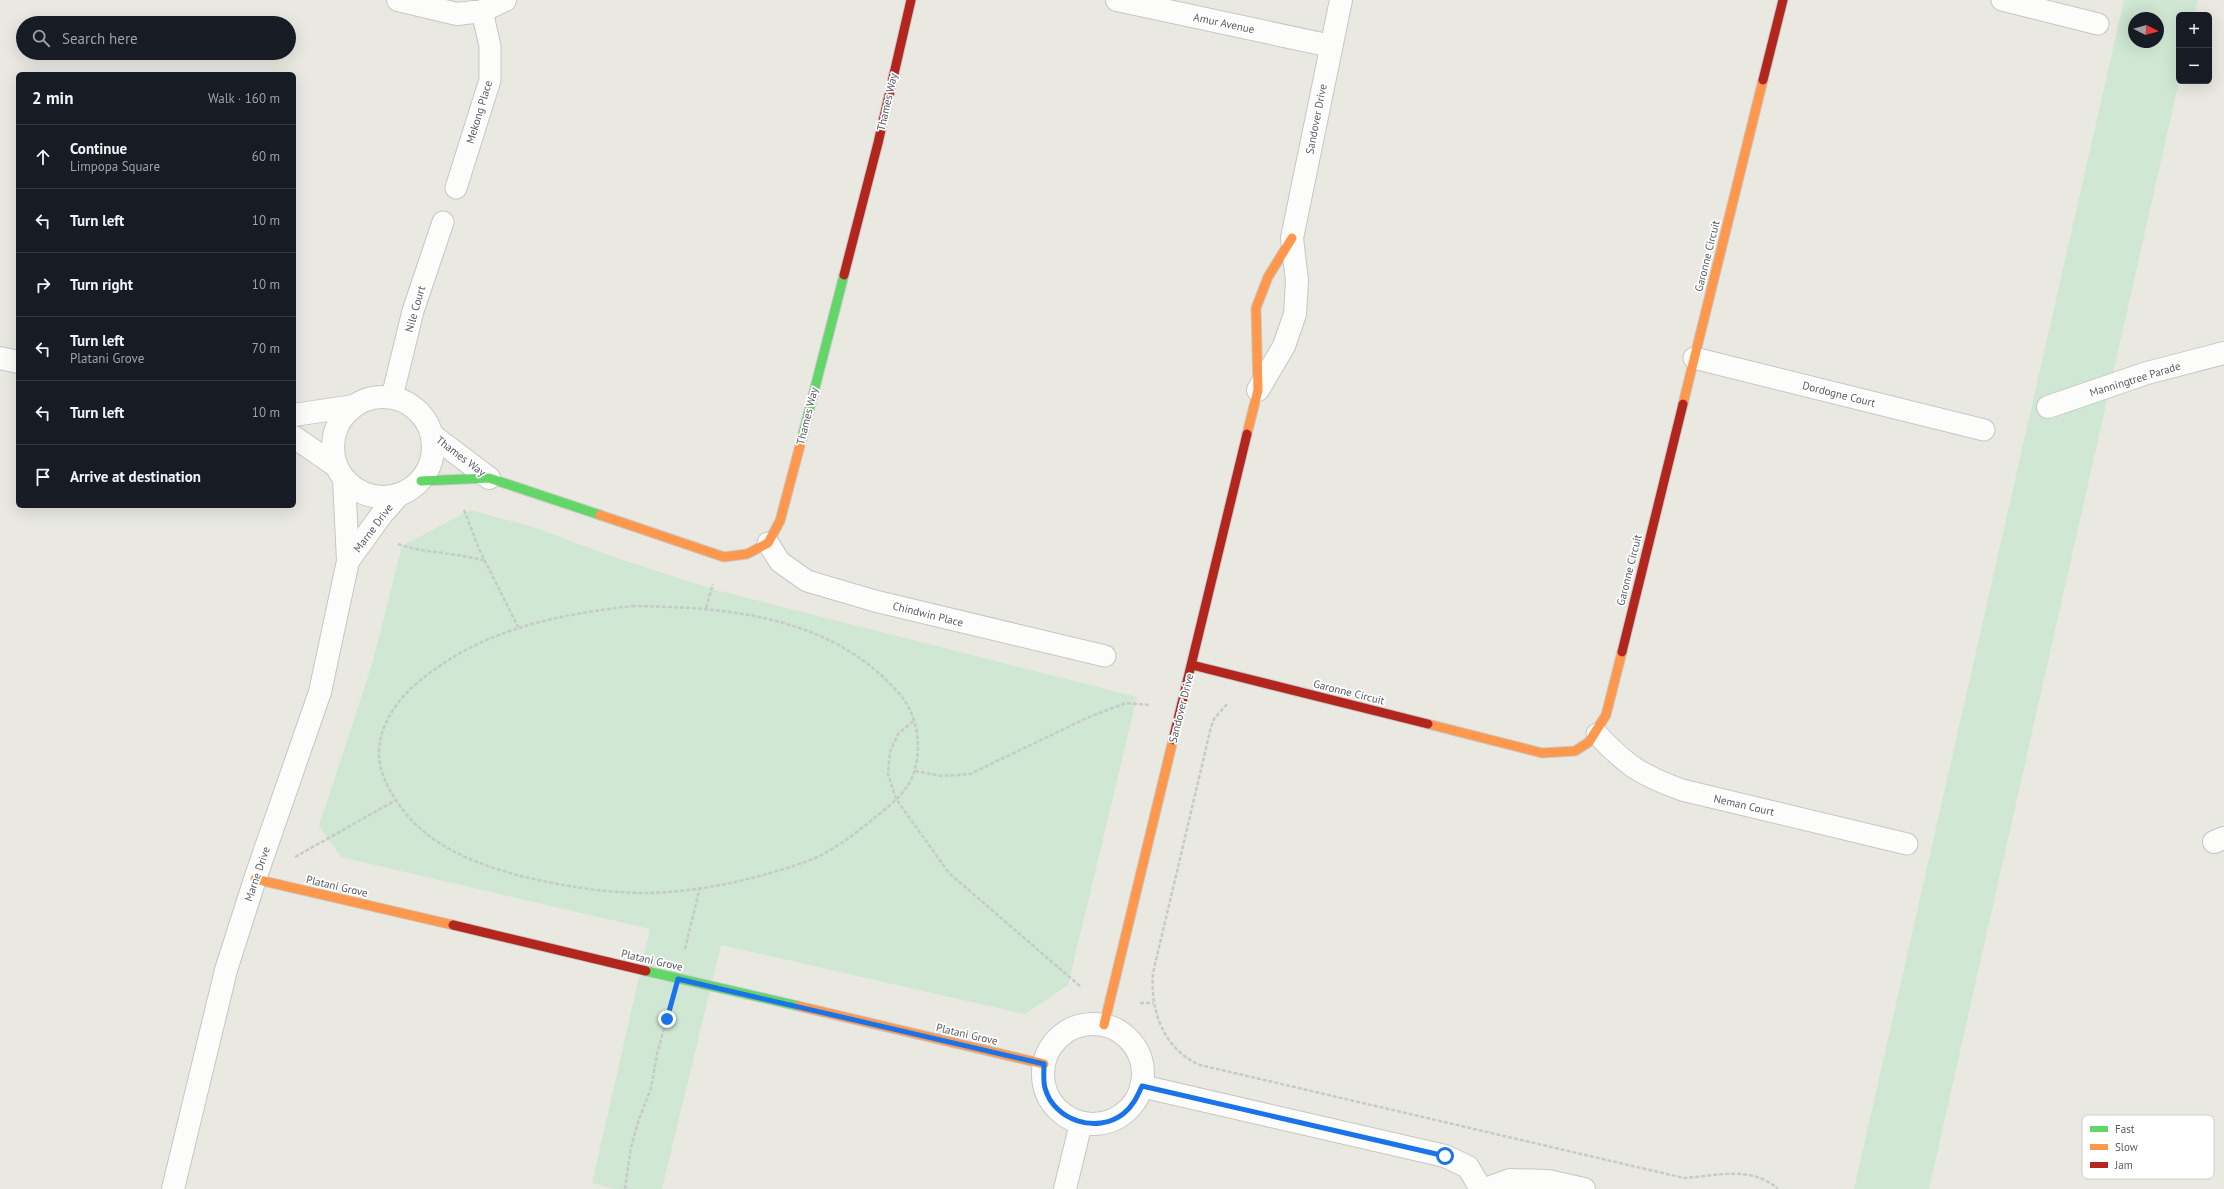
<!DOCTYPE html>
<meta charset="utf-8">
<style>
:root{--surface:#171b24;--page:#20242c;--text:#f1f3f6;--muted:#9ea1a6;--line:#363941}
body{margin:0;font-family:"PT Sans",sans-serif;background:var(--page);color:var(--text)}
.controls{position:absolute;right:12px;top:12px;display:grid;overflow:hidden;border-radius:6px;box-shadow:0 4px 16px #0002}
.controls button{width:36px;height:36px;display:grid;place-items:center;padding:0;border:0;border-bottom:1px solid var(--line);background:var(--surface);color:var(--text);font:20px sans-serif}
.compass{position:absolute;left:2128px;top:12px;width:36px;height:36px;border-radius:50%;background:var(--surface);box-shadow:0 4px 16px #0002;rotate:95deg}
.stop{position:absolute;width:12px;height:12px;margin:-9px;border:3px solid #1a73e8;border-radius:50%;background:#fff}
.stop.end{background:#1a73e8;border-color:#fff;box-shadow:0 1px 4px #0008}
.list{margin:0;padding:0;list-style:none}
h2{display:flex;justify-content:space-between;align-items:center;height:52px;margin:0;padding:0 16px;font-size:17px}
h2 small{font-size:13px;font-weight:400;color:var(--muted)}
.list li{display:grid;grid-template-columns:26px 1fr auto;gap:12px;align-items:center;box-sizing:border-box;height:64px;padding:0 16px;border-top:1px solid var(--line)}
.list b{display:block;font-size:15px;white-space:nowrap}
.list p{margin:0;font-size:13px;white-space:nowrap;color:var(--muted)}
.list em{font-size:13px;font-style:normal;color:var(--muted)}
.icon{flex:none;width:22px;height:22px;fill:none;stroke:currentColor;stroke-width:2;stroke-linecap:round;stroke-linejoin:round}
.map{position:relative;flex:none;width:2224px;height:1189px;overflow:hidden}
.search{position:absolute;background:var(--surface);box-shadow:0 4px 16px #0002;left:16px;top:16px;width:280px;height:44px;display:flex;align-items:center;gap:10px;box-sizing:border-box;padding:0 14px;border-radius:22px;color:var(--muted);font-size:15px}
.panel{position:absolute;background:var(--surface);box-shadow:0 4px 16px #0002;left:16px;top:72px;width:280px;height:436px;border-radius:6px}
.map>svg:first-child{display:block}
</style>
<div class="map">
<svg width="2224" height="1189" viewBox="0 0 2224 1189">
<rect width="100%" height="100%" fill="#e9e9e2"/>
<g fill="#cfe7d3" fill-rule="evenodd">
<path d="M2124 0H2198L2194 15H2179V81L1929 1189H1854ZM2134 18H2158V42H2134Z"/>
<polygon points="470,510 530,526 622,560 716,590 1137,697 1068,985 1025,1014 721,945 662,1189 615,1189 592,1183 650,929 341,857 319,826 372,664 402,546"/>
</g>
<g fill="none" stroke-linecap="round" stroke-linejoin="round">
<g stroke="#c6c6c5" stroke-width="23">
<g id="lane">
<polyline points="2002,0 2098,24"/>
<polyline points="456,188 490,80 490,46 482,11"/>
<polyline points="1694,358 1984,430"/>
<polyline points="392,397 413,311 443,222"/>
<polyline points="768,543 780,562 807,581 875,601 1105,656"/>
<path d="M1597 734C1627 766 1641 775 1682 790L1907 844"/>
</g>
</g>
<g stroke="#c6c6c5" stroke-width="24">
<g id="street">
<polyline points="398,0 457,14 482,11 505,0"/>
<polyline points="1117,0 1331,46"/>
<polyline points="0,358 18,362"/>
<polyline points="1258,390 1284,346 1295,314 1297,281 1292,238 1341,0"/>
<circle cx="383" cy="447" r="50"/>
<polyline points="2048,407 2147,373 2224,353"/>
<polyline points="294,415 354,406"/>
<polyline points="432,435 489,478"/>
<polyline points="294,437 336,466"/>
<polyline points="348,561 382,514 399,495"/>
<polyline points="2214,842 2224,838"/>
<circle cx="1093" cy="1074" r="50"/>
<polyline points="1141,1086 1445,1156 1468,1167 1481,1189"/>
<polyline points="173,1189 226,970 255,879 320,692 348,561 344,479"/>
<polyline points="1065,1189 1081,1123"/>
<polyline points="1485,1189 1510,1180 1548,1181 1584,1189"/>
</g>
</g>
<g stroke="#c8c8c8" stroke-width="11">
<g id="fast">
<polyline points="802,438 844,275"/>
<polyline points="421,481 489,478 600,515"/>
<polyline points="646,971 798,1006"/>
</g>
</g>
<g stroke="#c8c8c8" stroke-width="11">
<g id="slow">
<polyline points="1683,404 1763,80"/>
<polyline points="1247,434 1258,390 1256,308 1268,277 1292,238"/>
<polyline points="600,515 724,557 747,554 768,543 780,521 802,438"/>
<polyline points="1428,724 1542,753 1575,751 1589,742 1606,715 1622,652"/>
<polyline points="255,879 453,925"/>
<polyline points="798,1006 1044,1064"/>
<polyline points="1104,1025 1173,740"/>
</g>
</g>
<g stroke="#c8c8c8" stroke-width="11">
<g id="jam">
<polyline points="1763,80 1783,0"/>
<polyline points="844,275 878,143 911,0"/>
<polyline points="1622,652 1683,404"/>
<polyline points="1192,665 1428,724"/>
<polyline points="1173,740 1247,434"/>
<polyline points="453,925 646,971"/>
</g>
</g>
<g stroke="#c6cbc9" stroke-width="2.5" stroke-dasharray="4 2" stroke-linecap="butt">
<polyline points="464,510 479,549 518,627"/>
<path d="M398 544C426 554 456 552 485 561"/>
<path d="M632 606C718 607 815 614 882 676 891 685 901 694 908 706 921 730 922 766 906 788 896 802 880 813 867 824 848 839 828 854 805 862 757 879 699 892 649 893 605 893 560 886 517 875 470 862 423 843 396 800 373 766 373 737 398 703 408 689 424 677 438 667 495 627 563 614 632 606Z"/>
<polyline points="706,608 713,584"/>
<path d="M1227 704 1214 719 1211 727 1153 973C1150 1010 1163 1049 1200 1065L1684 1178C1717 1176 1751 1165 1778 1189"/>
<polyline points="913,721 898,734 890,752 888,774 896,799 949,873 1081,987"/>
<polyline points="915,771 942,776 970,774 1089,717 1126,703 1150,705"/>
<polyline points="295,857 396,800"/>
<polyline points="685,949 700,887"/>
<polyline points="1140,1003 1153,1003"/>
<polyline points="625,1189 631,1147 638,1122 651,1088 657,1054 670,1006"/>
</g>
<use href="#lane" stroke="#fcfcfb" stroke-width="21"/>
<use href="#street" stroke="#fcfcfb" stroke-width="22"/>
<use href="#fast" stroke="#63d668" stroke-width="9"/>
<use href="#slow" stroke="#ff974d" stroke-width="9"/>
<use href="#jam" stroke="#b3261e" stroke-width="9"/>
</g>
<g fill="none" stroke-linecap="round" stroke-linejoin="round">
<path stroke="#1a73e8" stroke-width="5" d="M667 1019 678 979 1044 1064C1044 1071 1043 1081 1045 1088 1054 1121 1097 1134 1123 1114 1133 1106 1137 1097 1142 1086L1445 1156"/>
</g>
<g text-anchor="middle" stroke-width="3.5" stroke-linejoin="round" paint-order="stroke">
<g font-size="11" fill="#585a61" stroke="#fff">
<text transform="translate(1224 23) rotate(12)" y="4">Amur Avenue</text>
<text transform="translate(887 102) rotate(-77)" y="4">Thames Way</text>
<text transform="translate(479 112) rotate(-73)" y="4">Mekong Place</text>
<text transform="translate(1316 119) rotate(-79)" y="4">Sandover Drive</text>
<text transform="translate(1707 256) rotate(-76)" y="4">Garonne Circuit</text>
<text transform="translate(415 309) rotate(-74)" y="4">Nile Court</text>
<text transform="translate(2135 379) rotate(-17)" y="4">Manningtree Parade</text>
<text transform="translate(1839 394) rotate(14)" y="4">Dordogne Court</text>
<text transform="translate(807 416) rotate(-76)" y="4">Thames Way</text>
<text transform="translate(461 456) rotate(37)" y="4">Thames Way</text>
<text transform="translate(373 528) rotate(-53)" y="4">Marne Drive</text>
<text transform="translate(1629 570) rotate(-76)" y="4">Garonne Circuit</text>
<text transform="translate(928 614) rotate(14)" y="4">Chindwin Place</text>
<text transform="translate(1349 692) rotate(14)" y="4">Garonne Circuit</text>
<text transform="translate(1181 708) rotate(-76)" y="4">Sandover Drive</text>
<text transform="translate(1744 805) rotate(13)" y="4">Neman Court</text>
<text transform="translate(257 874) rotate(-71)" y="4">Marne Drive</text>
<text transform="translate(337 886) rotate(13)" y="4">Platani Grove</text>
<text transform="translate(652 960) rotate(13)" y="4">Platani Grove</text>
<text transform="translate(967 1034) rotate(13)" y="4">Platani Grove</text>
</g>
</g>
<rect x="2082" y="1115" width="132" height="64" rx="6" fill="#fff" stroke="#cdced0" stroke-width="1"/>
<rect x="2090" y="1126" width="18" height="6" fill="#63d668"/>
<rect x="2090" y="1144" width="18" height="6" fill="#ff974d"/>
<rect x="2090" y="1162" width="18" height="6" fill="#b3261e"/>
<g font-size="11" fill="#585a61">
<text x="2115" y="1133">Fast</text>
<text x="2115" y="1151">Slow</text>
<text x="2115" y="1169">Jam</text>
</g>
</svg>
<div class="controls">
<button>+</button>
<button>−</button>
</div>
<svg class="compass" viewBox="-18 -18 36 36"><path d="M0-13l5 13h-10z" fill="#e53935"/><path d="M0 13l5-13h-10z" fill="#9ea1a6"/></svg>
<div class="stop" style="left:1445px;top:1156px"></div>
<div class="stop end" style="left:667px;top:1019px"></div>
<div class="search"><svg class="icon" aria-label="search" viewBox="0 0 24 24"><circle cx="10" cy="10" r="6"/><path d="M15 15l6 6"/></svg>Search here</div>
<section class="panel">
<h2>2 min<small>Walk · 160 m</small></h2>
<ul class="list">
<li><svg class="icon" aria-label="ahead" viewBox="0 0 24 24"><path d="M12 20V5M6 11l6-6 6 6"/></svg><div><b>Continue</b><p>Limpopa Square</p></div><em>60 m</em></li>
<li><svg class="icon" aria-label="left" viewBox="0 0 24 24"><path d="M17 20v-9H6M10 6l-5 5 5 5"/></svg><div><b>Turn left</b></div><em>10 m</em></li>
<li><svg class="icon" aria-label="right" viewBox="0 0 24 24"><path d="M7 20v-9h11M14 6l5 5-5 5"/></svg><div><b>Turn right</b></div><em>10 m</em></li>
<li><svg class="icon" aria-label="left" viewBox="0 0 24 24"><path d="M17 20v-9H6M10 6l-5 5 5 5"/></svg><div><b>Turn left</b><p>Platani Grove</p></div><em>70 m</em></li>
<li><svg class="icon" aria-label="left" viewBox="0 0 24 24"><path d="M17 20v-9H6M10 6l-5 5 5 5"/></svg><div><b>Turn left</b></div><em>10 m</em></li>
<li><svg class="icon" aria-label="arrive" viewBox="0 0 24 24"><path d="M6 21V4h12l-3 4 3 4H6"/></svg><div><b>Arrive at destination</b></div></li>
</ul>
</section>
</div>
